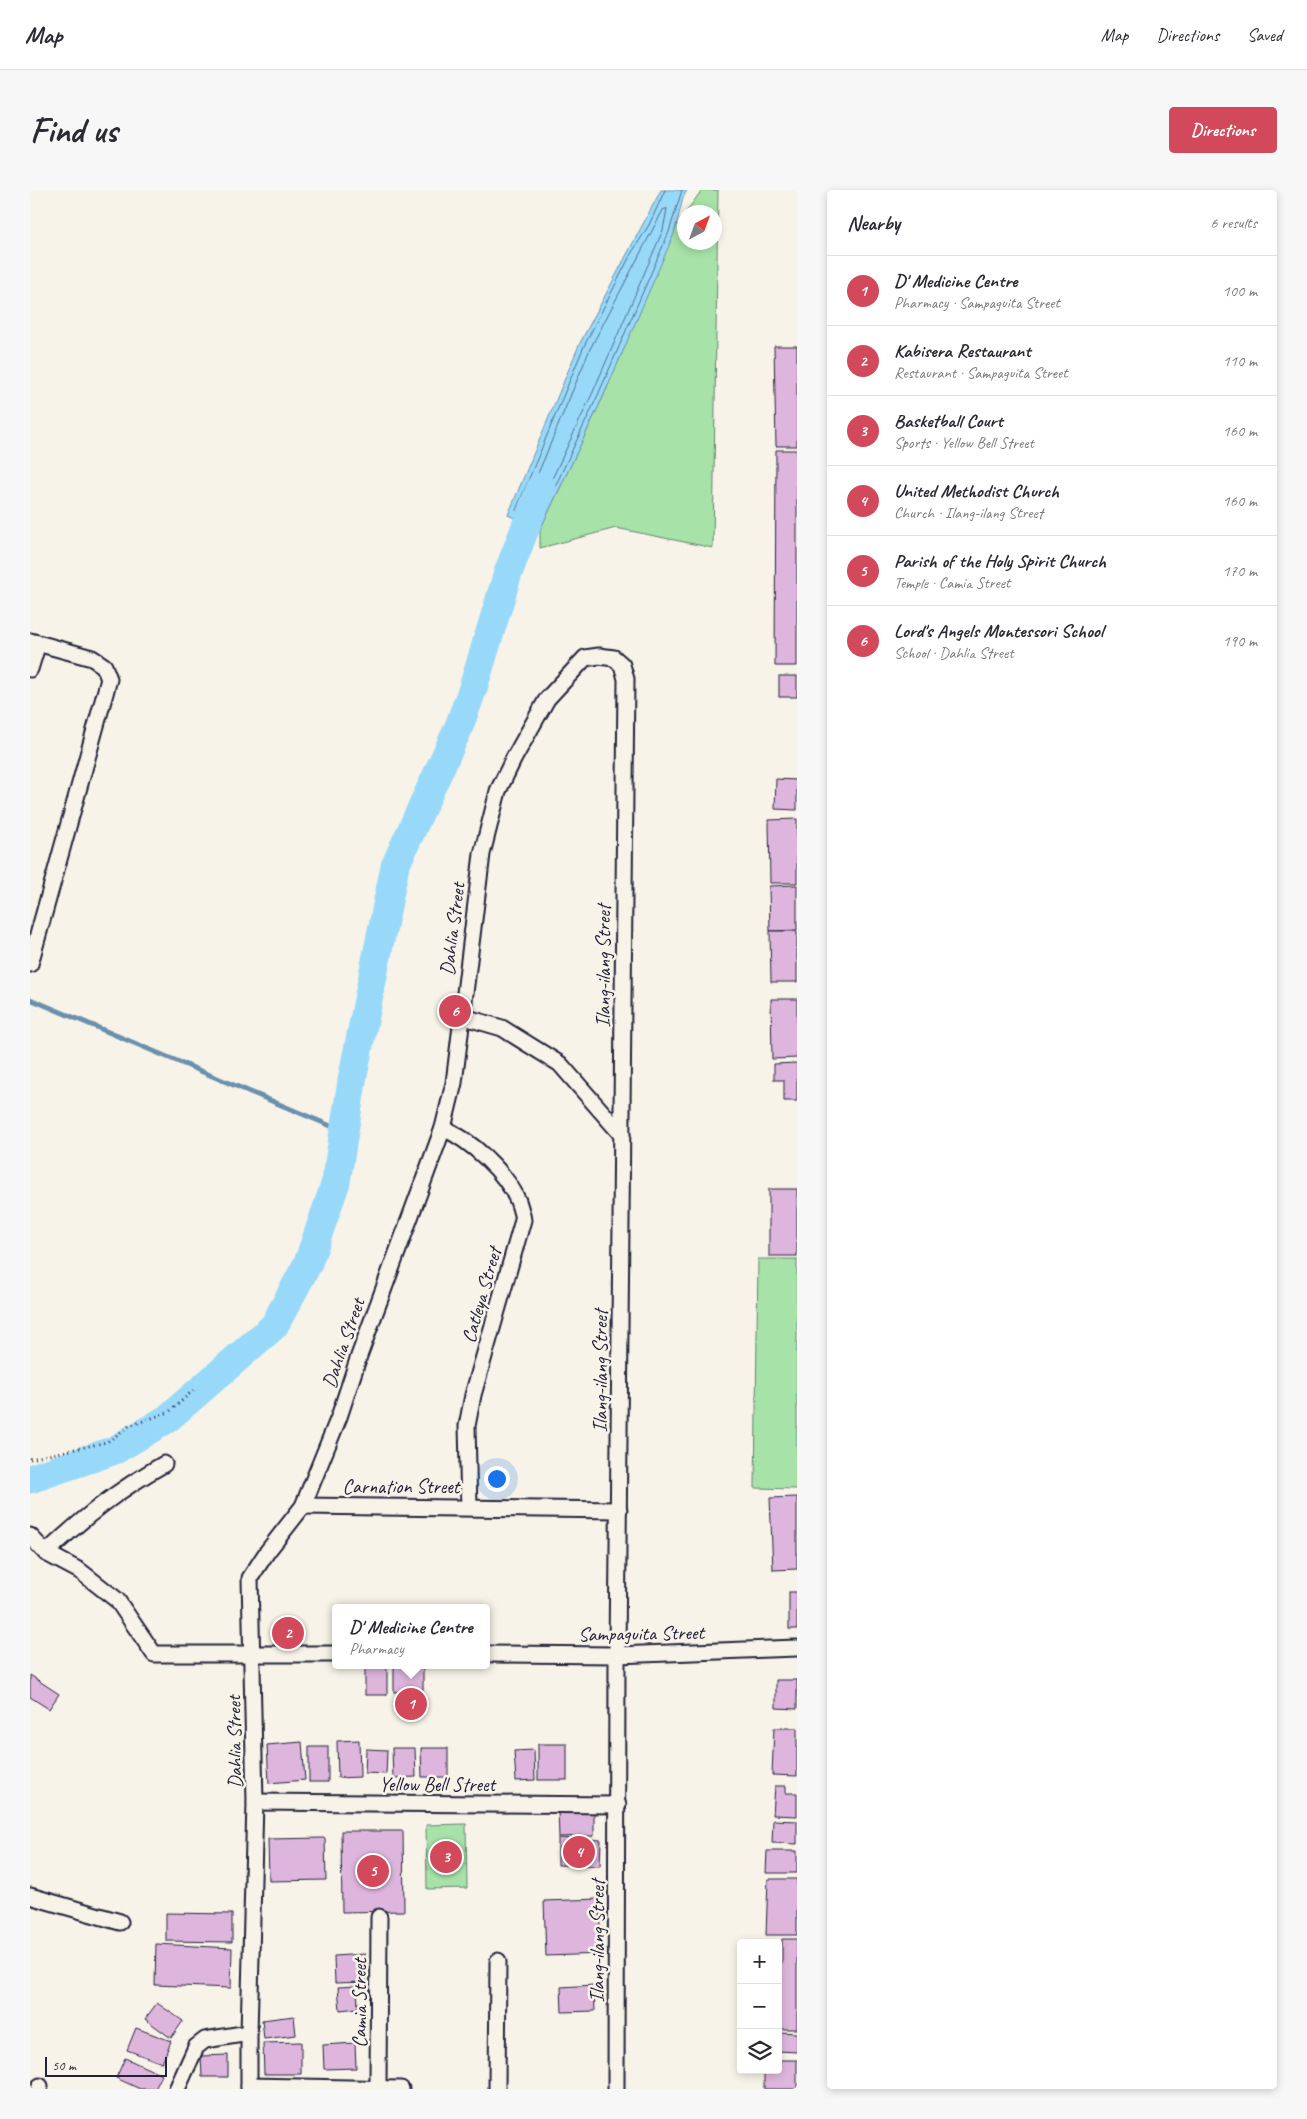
<!DOCTYPE html>
<meta charset="utf-8">
<style>
:root{--surface:#fff;--page:#f7f7f7;--text:#2b2b33;--muted:#7c7c81;--line:#e1e1e2;--accent:#d1495b}
body{margin:0;font-family:Caveat,sans-serif;background:var(--page);color:var(--text)}
.controls{position:absolute;right:15px;bottom:15px;display:grid;overflow:hidden;border-radius:5px;box-shadow:0 2px 8px #0003}
.controls button{width:45px;height:45px;display:grid;place-items:center;padding:0;border:0;border-bottom:1px solid var(--line);background:var(--surface);color:var(--text);font:25px sans-serif}
.compass{position:absolute;left:647px;top:15px;width:45px;height:45px;border-radius:50%;background:var(--surface);box-shadow:0 2px 8px #0003;rotate:41deg}
.scale{position:absolute;left:15px;bottom:12px;width:122px;box-sizing:border-box;padding-left:5px;border:2px solid #22223b;border-top:0;font-size:14px;line-height:18px;white-space:nowrap;color:#22223b;-webkit-text-stroke:4px #f7f3e8;paint-order:stroke}
.you{position:absolute;left:466px;top:1288px;width:18px;height:18px;margin:-12px;border:4px solid #fff;border-radius:50%;background:#1a73e8;box-shadow:0 0 0 8px #1a73e833}
.badge{display:grid;place-items:center;width:32px;height:32px;border-radius:50%;background:var(--accent);color:#fff;font-size:16px;font-weight:700}
.pin{position:absolute;translate:-50% -50%;border:2px solid #fff;box-shadow:0 1px 5px #0006}
.popup{position:absolute;left:302px;top:1414px;width:158px;height:65px;box-sizing:border-box;display:grid;place-content:center;border-radius:5px;background:var(--surface);filter:drop-shadow(0 1px 4px #0005);font-size:16px;white-space:nowrap;color:var(--muted)}
.popup b{font-size:19px;color:var(--text)}
.popup::after{content:'';position:absolute;left:50%;top:100%;margin-left:-10px;border:10px solid transparent;border-top-color:var(--surface)}
.list{margin:0;padding:0;list-style:none}
h2{display:flex;justify-content:space-between;align-items:center;height:65px;margin:0;padding:0 20px;font-size:21px}
h2 small{font-size:16px;font-weight:400;color:var(--muted)}
.list li{display:grid;grid-template-columns:32px 1fr auto;gap:15px;align-items:center;box-sizing:border-box;height:70px;padding:0 20px;border-top:1px solid var(--line)}
.list b{display:block;font-size:19px;white-space:nowrap}
.list p{margin:0;font-size:16px;white-space:nowrap;color:var(--muted)}
.list em{font-size:16px;font-style:normal;color:var(--muted)}
.icon{flex:none;width:28px;height:28px;fill:none;stroke:currentColor;stroke-width:2;stroke-linecap:round;stroke-linejoin:round}
.map{position:relative;flex:none;width:767px;height:1899px;overflow:hidden;border-radius:5px}
header{display:flex;align-items:center;gap:30px;box-sizing:border-box;height:70px;padding:0 25px;background:var(--surface);border-bottom:1px solid var(--line)}
header strong{font-size:24px}
nav{display:flex;gap:28px;margin-inline-start:auto;font-size:18px}
.intro{display:flex;align-items:center;justify-content:space-between;box-sizing:border-box;height:120px;padding:0 30px}
h1{margin:0;font-size:35px}
.button{padding:12px 22px;border-radius:5px;background:var(--accent);color:#fff;font-size:18px;font-weight:700}
main{display:flex;gap:30px;padding:0 30px}
aside{flex:1;background:var(--surface);border-radius:5px;box-shadow:0 2px 8px #0003}
.map>svg:first-child{display:block}
</style>
<header>
<strong>Map</strong>
<nav><a>Map</a><a>Directions</a><a>Saved</a></nav>
</header>
<div class="intro"><h1>Find us</h1><a class="button">Directions</a></div>
<main>
<div class="map">
<svg width="767" height="1899" viewBox="0 0 767 1899">
<rect width="100%" height="100%" fill="#f7f3e8"/>
<filter id="ink" filterUnits="userSpaceOnUse"><feTurbulence type="fractalNoise" baseFrequency=".02" numOctaves="2"/><feDisplacementMap in="SourceGraphic" scale="10" xChannelSelector="R" yChannelSelector="G"/><feConvolveMatrix kernelMatrix="1 2 1 2 8 2 1 2 1" color-interpolation-filters="sRGB"/></filter>
<g filter="url(#ink)">
<g fill="#a7e2a8" stroke="#648272">
<polygon points="672,0 688,0 683,358 586,338 510,358 510,340 573,207 646,37 654,25 654,52 684,52 684,22 656,22"/>
<polygon points="728,1069 767,1069 767,1299 725,1298"/>
<polygon points="436,1634 437,1698 397,1699 396,1635"/>
</g>
<polygon fill="#98d9fa" stroke="#6990ae" points="631,0 657,0 653,8 644,44 573,207 510,340 478,325 549,155"/>
<g fill="none" stroke-linecap="round" stroke-linejoin="round">
<g stroke="#516b87" stroke-width="1">
<polyline points="635,0 619,35 601,64 554,156 486,320 487,323 506,333 509,331 568,205 639,42 652,0"/>
<polygon points="637,19 633,40 563,202 506,323 503,324 495,320 494,317 560,159 633,20"/>
</g>
<polyline stroke="#6990ae" stroke-width="5" points="0,809 315,942"/>
<polyline stroke="#98d9fa" stroke-width="29" points="0,1289 85,1260 137,1229 244,1136 278,1073 306,992 323,885 365,676 428,539 443,498 478,383 511,297"/>
</g>
<g fill="#deb6dd" stroke="#22223b">
<polygon points="744,156 767,156 767,256 746,256"/>
<polygon points="746,260 767,260 767,476 745,476"/>
<rect x="749" y="486" width="18" height="21"/>
<polygon points="746,589 767,590 767,620 745,619"/>
<polygon points="767,629 767,693 740,693 739,630"/>
<polygon points="767,695 767,740 740,741 739,696"/>
<polygon points="740,741 767,741 767,792 741,792"/>
<polygon points="741,809 767,809 767,868 742,869"/>
<polygon points="767,873 767,911 754,911 754,890 744,890 744,874"/>
<rect x="739" y="999" width="28" height="67"/>
<polygon points="767,1307 767,1379 743,1380 740,1308"/>
<rect x="759" y="1402" width="8" height="37"/>
<rect x="335" y="1475" width="22" height="30"/>
<rect x="364" y="1475" width="29" height="27"/>
<polygon points="0,1485 29,1504 19,1519 0,1507"/>
<polygon points="746,1490 767,1490 767,1519 746,1518"/>
<polygon points="744,1538 767,1538 767,1586 742,1585"/>
<polygon points="329,1550 330,1587 308,1588 307,1551"/>
<polygon points="272,1552 275,1590 239,1593 237,1555"/>
<rect x="508" y="1554" width="29" height="36"/>
<rect x="279" y="1557" width="19" height="35"/>
<polygon points="362,1558 385,1558 386,1587 363,1588"/>
<polygon points="391,1558 418,1558 418,1587 392,1587"/>
<polygon points="336,1559 357,1560 356,1584 335,1583"/>
<polygon points="504,1560 505,1590 486,1591 484,1561"/>
<polygon points="745,1596 756,1596 756,1603 767,1603 767,1626 743,1625"/>
<polygon points="564,1618 564,1646 529,1647 528,1620"/>
<polygon points="743,1630 767,1631 767,1654 742,1653"/>
<polygon points="311,1641 373,1641 374,1721 312,1722"/>
<polygon points="295,1648 296,1690 239,1691 238,1649"/>
<polygon points="528,1648 571,1650 570,1676 528,1675"/>
<polygon points="737,1661 767,1661 767,1683 736,1683"/>
<polygon points="738,1689 767,1689 767,1745 736,1745"/>
<polygon points="569,1709 571,1764 516,1766 514,1711"/>
<polygon points="136,1723 202,1724 202,1752 136,1751"/>
<polygon points="752,1749 767,1749 767,1839 748,1839 748,1773 752,1773"/>
<polygon points="126,1754 202,1758 201,1798 125,1795"/>
<polygon points="335,1764 336,1792 305,1793 304,1766"/>
<polygon points="564,1795 565,1821 532,1822 531,1797"/>
<polygon points="327,1796 328,1818 310,1820 308,1797"/>
<polygon points="127,1813 153,1831 141,1848 115,1829"/>
<polygon points="264,1826 266,1845 234,1849 232,1830"/>
<polygon points="106,1838 141,1851 132,1873 97,1860"/>
<polygon points="748,1842 767,1843 767,1862 748,1861"/>
<polygon points="271,1852 271,1884 234,1884 233,1853"/>
<polygon points="325,1853 326,1878 294,1879 293,1855"/>
<polygon points="198,1865 198,1887 172,1887 171,1866"/>
<polygon points="95,1868 132,1885 125,1899 110,1899 86,1888"/>
<polygon points="748,1870 767,1870 767,1899 734,1899 734,1880 748,1880"/>
</g>
<g fill="none" stroke-linecap="round" stroke-linejoin="round">
<g stroke="#22223b" stroke-width="19">
<g id="street">
<polyline points="0,451 62,468 74,476 79,489 0,774"/>
<polyline points="0,479 8,453"/>
<polyline points="431,826 472,838 530,874 592,945"/>
<path d="M413 938C440 950 476 982 488 1011 490 1017 492 1023 493 1030L443 1205 437 1236 439 1317"/>
<polyline points="273,1316 589,1320"/>
<polyline points="0,1346 16,1363 50,1381 87,1410 124,1464 306,1464"/>
<path d="M16 1363C54 1327 88 1300 134 1274"/>
<polyline points="456,1464 587,1465 767,1458"/>
<polyline points="225,1612 588,1615"/>
<polyline points="0,1706 90,1732"/>
<polyline points="219,1896 371,1899"/>
<polyline points="9,1899 10,1896"/>
<polyline points="147,1899 166,1857 175,1850 219,1843"/>
<polyline points="219,1899 219,1843 225,1612 220,1388 237,1362 273,1316 309,1227 329,1166 413,938 424,893 452,664 468,601 484,568 517,509 555,468 569,466 584,468 592,475 596,489 587,1465 586,1899"/>
<polyline points="348,1899 349,1727"/>
<polyline points="467,1899 468,1771"/>
</g>
</g>
<polyline stroke="#22223b" stroke-width="3" stroke-dasharray="1 4" stroke-linecap="butt" points="0,1269 77,1252 99,1236 139,1222 165,1199"/>
<use href="#street" stroke="#f7f3e8" stroke-width="15"/>
</g>
</g>
<g text-anchor="middle" stroke-width="5" stroke-linejoin="round" paint-order="stroke">
<g font-size="20" fill="#22223b" stroke="#f7f3e8">
<text transform="translate(422 739) rotate(-83)" y="7">Dahlia Street</text>
<text transform="translate(573 776) rotate(-90)" y="7">Ilang-ilang Street</text>
<text transform="translate(451 1105) rotate(-74)" y="7">Catleya Street</text>
<text transform="translate(313 1153) rotate(-71)" y="7">Dahlia Street</text>
<text transform="translate(570 1181) rotate(-90)" y="7">Ilang-ilang Street</text>
<text x="371" y="1303">Carnation Street</text>
<text transform="translate(611 1443) rotate(-1)" y="7">Sampaguita Street</text>
<text transform="translate(204 1552) rotate(-91)" y="7">Dahlia Street</text>
<text x="407" y="1601">Yellow Bell Street</text>
<text transform="translate(567 1751) rotate(-90)" y="7">Ilang-ilang Street</text>
<text transform="translate(329 1813) rotate(-90)" y="7">Camia Street</text>
</g>
</g>
</svg>
<div class="controls">
<button>+</button>
<button>−</button>
<button><svg class="icon" aria-label="layers" viewBox="0 0 24 24"><path d="M12 4l9 5-9 5-9-5zM3 14l9 5 9-5"/></svg></button>
</div>
<svg class="compass" viewBox="-18 -18 36 36"><path d="M0-13l5 13h-10z" fill="#e53935"/><path d="M0 13l5-13h-10z" fill="#7c7c81"/></svg>
<div class="scale">50 m</div>
<div class="you"></div>
<div class="pin badge" style="left:381px;top:1514px">1</div>
<div class="popup"><b>D' Medicine Centre</b>Pharmacy</div>
<div class="pin badge" style="left:258px;top:1443px">2</div>
<div class="pin badge" style="left:416px;top:1667px">3</div>
<div class="pin badge" style="left:549px;top:1662px">4</div>
<div class="pin badge" style="left:343px;top:1681px">5</div>
<div class="pin badge" style="left:425px;top:821px">6</div>
</div>
<aside>
<h2>Nearby<small>6 results</small></h2>
<ul class="list">
<li><span class="badge">1</span><div><b>D' Medicine Centre</b><p>Pharmacy · Sampaguita Street</p></div><em>100 m</em></li>
<li><span class="badge">2</span><div><b>Kabisera Restaurant</b><p>Restaurant · Sampaguita Street</p></div><em>110 m</em></li>
<li><span class="badge">3</span><div><b>Basketball Court</b><p>Sports · Yellow Bell Street</p></div><em>160 m</em></li>
<li><span class="badge">4</span><div><b>United Methodist Church</b><p>Church · Ilang-ilang Street</p></div><em>160 m</em></li>
<li><span class="badge">5</span><div><b>Parish of the Holy Spirit Church</b><p>Temple · Camia Street</p></div><em>170 m</em></li>
<li><span class="badge">6</span><div><b>Lord's Angels Montessori School</b><p>School · Dahlia Street</p></div><em>190 m</em></li>
</ul>
</aside>
</main>
